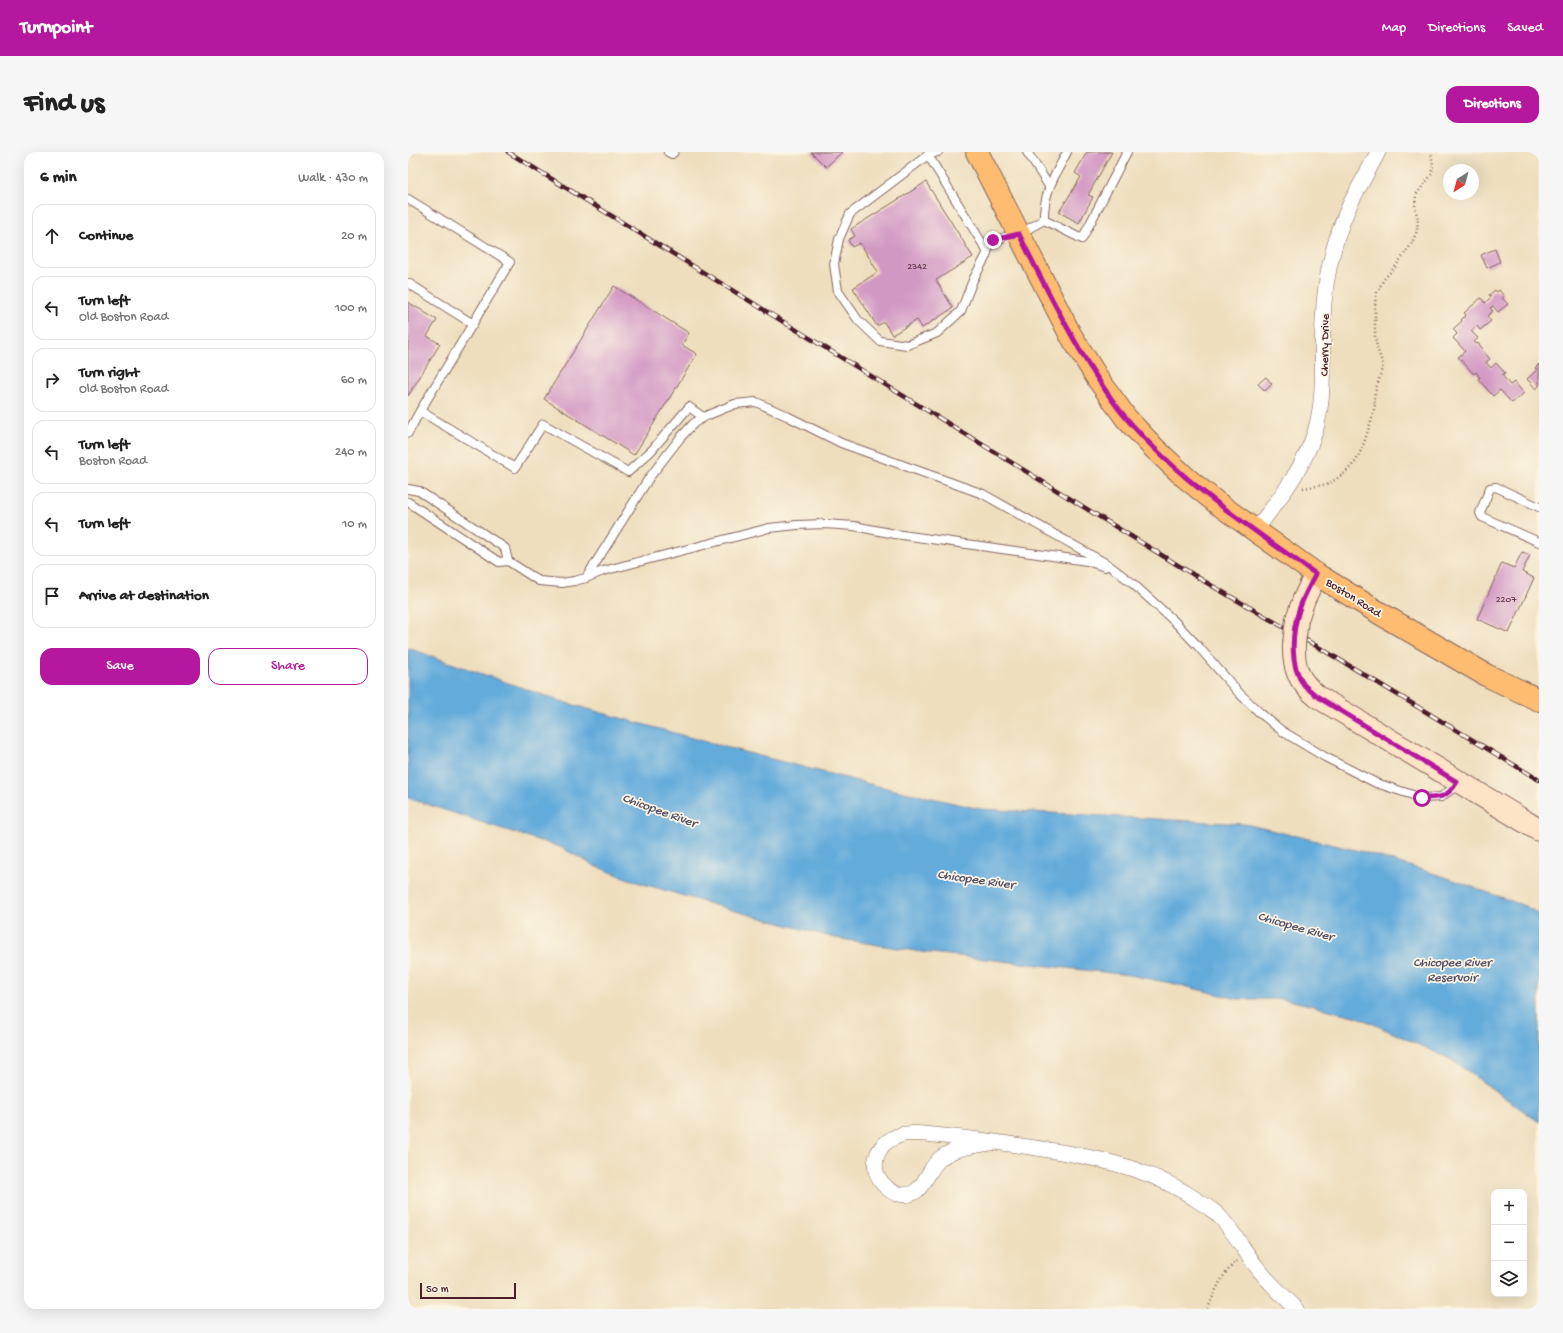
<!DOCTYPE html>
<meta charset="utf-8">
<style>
:root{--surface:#fff;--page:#f6f6f6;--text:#222;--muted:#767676;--line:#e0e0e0;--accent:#b5179e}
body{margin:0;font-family:"Gochi Hand",sans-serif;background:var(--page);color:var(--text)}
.controls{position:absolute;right:12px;bottom:12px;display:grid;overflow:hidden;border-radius:8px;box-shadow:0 4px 16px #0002}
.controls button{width:36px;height:36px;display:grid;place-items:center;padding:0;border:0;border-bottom:1px solid var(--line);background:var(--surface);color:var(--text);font:20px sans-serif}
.compass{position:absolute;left:1035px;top:12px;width:36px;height:36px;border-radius:50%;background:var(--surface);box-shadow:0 4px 16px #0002;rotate:216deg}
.scale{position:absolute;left:12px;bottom:10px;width:96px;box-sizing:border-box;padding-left:4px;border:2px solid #4a1f2b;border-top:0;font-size:11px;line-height:14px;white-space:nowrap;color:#4a1f2b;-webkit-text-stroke:3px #fcf5e5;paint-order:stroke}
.stop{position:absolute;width:12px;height:12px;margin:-9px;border:3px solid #b5179e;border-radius:50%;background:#fff}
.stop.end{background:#b5179e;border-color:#fff;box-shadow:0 1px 4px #0008}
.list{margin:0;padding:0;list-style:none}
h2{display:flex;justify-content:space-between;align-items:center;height:52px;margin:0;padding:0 16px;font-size:17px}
h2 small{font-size:13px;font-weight:400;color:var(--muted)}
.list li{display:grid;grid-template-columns:26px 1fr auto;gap:12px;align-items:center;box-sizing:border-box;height:64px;margin:0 8px 8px;padding:0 8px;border:1px solid var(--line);border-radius:12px}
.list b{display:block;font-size:15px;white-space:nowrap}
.list p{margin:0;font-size:13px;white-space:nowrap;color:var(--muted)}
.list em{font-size:13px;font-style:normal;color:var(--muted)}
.actions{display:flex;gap:8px;padding:12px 16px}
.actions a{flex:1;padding:9px 0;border:1px solid var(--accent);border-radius:12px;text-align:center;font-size:14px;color:var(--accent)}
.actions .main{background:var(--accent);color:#fff}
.icon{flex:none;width:22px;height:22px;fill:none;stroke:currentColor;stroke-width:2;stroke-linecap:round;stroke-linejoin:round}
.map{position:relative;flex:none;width:1131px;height:1157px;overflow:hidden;border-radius:12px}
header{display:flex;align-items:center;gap:24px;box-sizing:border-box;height:56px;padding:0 20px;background:var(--accent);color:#fff}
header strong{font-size:19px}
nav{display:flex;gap:22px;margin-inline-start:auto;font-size:14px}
.intro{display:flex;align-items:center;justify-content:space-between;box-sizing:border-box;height:96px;padding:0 24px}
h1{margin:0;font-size:28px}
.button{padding:10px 18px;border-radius:12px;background:var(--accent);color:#fff;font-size:14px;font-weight:700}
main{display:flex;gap:24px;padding:0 24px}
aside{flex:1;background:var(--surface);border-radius:12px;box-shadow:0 4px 16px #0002}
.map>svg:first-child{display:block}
</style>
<header>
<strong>Turnpoint</strong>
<nav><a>Map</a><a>Directions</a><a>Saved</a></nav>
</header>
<div class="intro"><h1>Find us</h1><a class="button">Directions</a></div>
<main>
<aside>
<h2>6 min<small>Walk · 430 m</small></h2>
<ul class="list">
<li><svg class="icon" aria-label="ahead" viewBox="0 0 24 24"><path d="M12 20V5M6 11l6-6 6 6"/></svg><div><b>Continue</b></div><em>20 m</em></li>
<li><svg class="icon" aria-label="left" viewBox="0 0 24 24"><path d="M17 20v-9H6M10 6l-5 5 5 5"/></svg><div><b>Turn left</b><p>Old Boston Road</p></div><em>100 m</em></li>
<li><svg class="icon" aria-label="right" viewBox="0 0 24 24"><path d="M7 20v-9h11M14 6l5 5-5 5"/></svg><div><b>Turn right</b><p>Old Boston Road</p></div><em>60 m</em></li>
<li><svg class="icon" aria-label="left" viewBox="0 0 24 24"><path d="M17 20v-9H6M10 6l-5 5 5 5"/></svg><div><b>Turn left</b><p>Boston Road</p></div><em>240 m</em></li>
<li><svg class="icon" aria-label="left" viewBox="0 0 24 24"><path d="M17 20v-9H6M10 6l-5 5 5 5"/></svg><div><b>Turn left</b></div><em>10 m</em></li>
<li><svg class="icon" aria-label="arrive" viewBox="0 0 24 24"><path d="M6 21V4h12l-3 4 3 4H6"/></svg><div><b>Arrive at destination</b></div></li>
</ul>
<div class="actions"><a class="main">Save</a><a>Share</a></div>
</aside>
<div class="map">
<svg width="1131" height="1157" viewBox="0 0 1131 1157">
<rect width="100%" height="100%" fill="#fcf5e5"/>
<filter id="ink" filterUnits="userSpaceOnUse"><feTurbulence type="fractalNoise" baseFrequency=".025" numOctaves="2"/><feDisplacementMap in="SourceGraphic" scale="8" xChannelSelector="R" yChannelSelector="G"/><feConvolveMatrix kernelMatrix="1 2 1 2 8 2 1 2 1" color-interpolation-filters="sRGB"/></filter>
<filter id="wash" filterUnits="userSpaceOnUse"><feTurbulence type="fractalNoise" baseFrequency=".012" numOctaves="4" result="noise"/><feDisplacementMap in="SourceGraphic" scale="16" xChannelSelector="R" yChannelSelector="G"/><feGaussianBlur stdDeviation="0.9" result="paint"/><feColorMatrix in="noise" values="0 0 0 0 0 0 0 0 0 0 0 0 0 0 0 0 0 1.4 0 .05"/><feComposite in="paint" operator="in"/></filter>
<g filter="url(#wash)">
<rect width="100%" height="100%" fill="#eedebd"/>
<polygon fill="#64abdb" stroke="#576583" points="0,496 155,550 313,594 465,633 573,657 837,672 956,700 1040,726 1117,754 1131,762 1131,970 1042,907 950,865 876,847 830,847 763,831 721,823 514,800 427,786 313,755 229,730 187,714 152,695 82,673 0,646"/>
<g id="blocks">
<g fill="#d298c4">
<polygon points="403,0 434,0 418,15"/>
<polygon points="679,0 704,0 680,43 685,45 671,71 651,60 673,25 667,21"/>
<polygon points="518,30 565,105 528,128 545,156 514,176 509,168 484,183 476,170 469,174 445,136 470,120 452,91 444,95 440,88 447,84 443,77"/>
<polygon points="1087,97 1092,110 1079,116 1073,103"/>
<polygon points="206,134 281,181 274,193 289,202 226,303 136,247"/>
<polygon points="1087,138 1089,140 1091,138 1096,144 1094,146 1100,152 1090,160 1085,154 1082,156 1085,159 1079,164 1083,169 1072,178 1069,174 1063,179 1070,186 1066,190 1069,192 1070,191 1075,197 1074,198 1082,207 1078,210 1083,216 1088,211 1097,221 1094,223 1102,233 1106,230 1116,241 1104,251 1092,238 1085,244 1070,227 1072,226 1068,220 1066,222 1050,205 1057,199 1045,186 1049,182 1045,177 1054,169 1053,168 1058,163 1056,161 1073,146 1077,151 1083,145 1081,143"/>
<polygon points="0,150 29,168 19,184 32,192 0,244"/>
<polygon points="1131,212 1131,234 1128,237 1119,227 1129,218 1127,216"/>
<polygon points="858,225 864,232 857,239 850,232"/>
<polygon points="1114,400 1122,403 1114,420 1126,426 1101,481 1069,467 1094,411 1106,416"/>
</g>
</g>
</g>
<g filter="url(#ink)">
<use href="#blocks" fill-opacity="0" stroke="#83625e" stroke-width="1"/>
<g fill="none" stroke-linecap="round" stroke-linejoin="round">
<g stroke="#83625e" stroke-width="10">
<g id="lane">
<polyline points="260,0 264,2 266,0"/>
<polyline points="619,0 641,34"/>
<polyline points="520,3 530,0"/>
<polyline points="0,47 102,110 12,259 0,281"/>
<polyline points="636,68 674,87 719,0"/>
<path d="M579 99 520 3 442 62 431 87 426 112 430 139 450 168 472 189 499 193 529 181 553 159 565 128 578 104 582 91 585 88 611 82 636 68C635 41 647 23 659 0"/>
<polyline points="0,131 65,172"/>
<polyline points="12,259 107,316 135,272 220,320 243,299 281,255 295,265"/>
<polyline points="0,337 11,339 97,396 100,409"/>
<polyline points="0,350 91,410 100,409 131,429 154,431 166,429 178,426 241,326 272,286 286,271 300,263 327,252 348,250 379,264 433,291 575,342 699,412 723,430 766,469 789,493 831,541 851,560 874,579 917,605 968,631 1014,646 1033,645 1044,637 1049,630"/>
<polyline points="1131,355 1088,335 1082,336 1072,361 1074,365 1131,390"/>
<polyline points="178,426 195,419 361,376 389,373 417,372 446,374 487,382 679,409 697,415"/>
</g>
</g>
<g stroke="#83625e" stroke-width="16">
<g id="street">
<path d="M847 379C870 348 895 318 907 280 918 243 913 207 915 169 916 131 924 94 939 59 948 39 960 20 970 0"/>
<path d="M588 990C570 993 549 995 534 1005 517 1017 517 1048 490 1042 485 1041 483 1039 479 1036 458 1018 467 990 493 983 502 980 516 982 526 983 569 987 611 993 653 1000 704 1009 749 1020 792 1050 797 1053 803 1057 808 1061 824 1076 835 1097 848 1114 860 1130 874 1143 889 1157"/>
</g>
</g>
<g stroke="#83625e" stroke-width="24">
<g id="secondary">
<polyline points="889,467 896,447 908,422"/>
<path d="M886 492C885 517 891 530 910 545L1131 678"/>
</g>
</g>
<g stroke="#83625e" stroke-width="24">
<polyline id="primary" points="569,0 662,182 690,227 718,266 746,296 778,326 809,351 908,422 973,462 1078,523 1131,548"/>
</g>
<g stroke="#83625e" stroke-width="2.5" stroke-dasharray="1 3" stroke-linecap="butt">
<polyline points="895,336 921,332 937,321 948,309 955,294 964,266 967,253 966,244 975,213 970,199 967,185 967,151 969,140 976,127 987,115 1003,93 1009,79 1010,67 1007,55 1008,43 1024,22 1025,13 1023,0"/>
<path d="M800 1157C807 1138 814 1122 829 1109"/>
</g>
<use href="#lane" stroke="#fff" stroke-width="8"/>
<use href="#street" stroke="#fff" stroke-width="15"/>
<use href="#secondary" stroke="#fee4c6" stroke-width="22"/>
<use href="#primary" stroke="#fdbc70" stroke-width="22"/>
<g stroke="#4a1f2b" stroke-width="4.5">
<polyline id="rail" points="100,0 794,428 917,499 1131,628"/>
</g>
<use href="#rail" stroke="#fcf5e5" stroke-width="3" stroke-dasharray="9" stroke-linecap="butt"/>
<g stroke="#83625e" stroke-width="24" stroke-linecap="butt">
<polyline id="secondary-bridge" points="886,492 889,467"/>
</g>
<use href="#secondary-bridge" stroke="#fee4c6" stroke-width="22"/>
</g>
</g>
<g fill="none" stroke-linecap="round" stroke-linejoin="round" filter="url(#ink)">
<path stroke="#b5179e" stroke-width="5" d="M585 88 611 82C632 125 654 168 679 210 691 229 704 250 719 267 772 329 841 375 908 422 902 433 895 445 891 458 884 480 881 514 896 533 900 537 905 541 910 545L1049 630C1039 646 1032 646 1014 646"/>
</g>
<g text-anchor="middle" stroke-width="3.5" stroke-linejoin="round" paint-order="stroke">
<g font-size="10" fill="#6c3d51">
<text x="509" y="117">2342</text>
<text x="1098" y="450">2207</text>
</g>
<g font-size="12" fill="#4a1f2b" stroke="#fcf5e5">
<text transform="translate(916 193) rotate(-89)" y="4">Cherry Drive</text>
<text transform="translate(946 445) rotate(32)" y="4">Boston Road</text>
</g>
<g font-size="13" font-style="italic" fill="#535069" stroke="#fcf5e5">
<text transform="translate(252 657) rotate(20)" y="5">Chicopee River</text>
<text transform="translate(568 726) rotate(8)" y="5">Chicopee River</text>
<text transform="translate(888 773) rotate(16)" y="5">Chicopee River</text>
<text x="1044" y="814">Chicopee River<tspan x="1044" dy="15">Reservoir</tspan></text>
</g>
</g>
</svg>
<div class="controls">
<button>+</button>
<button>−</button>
<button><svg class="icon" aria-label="layers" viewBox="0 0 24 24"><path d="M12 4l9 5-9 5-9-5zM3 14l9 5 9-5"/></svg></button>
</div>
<svg class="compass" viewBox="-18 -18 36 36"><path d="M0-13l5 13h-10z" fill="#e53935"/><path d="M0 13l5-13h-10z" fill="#767676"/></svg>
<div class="scale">50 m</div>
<div class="stop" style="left:1014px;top:646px"></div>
<div class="stop end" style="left:585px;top:88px"></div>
</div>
</main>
